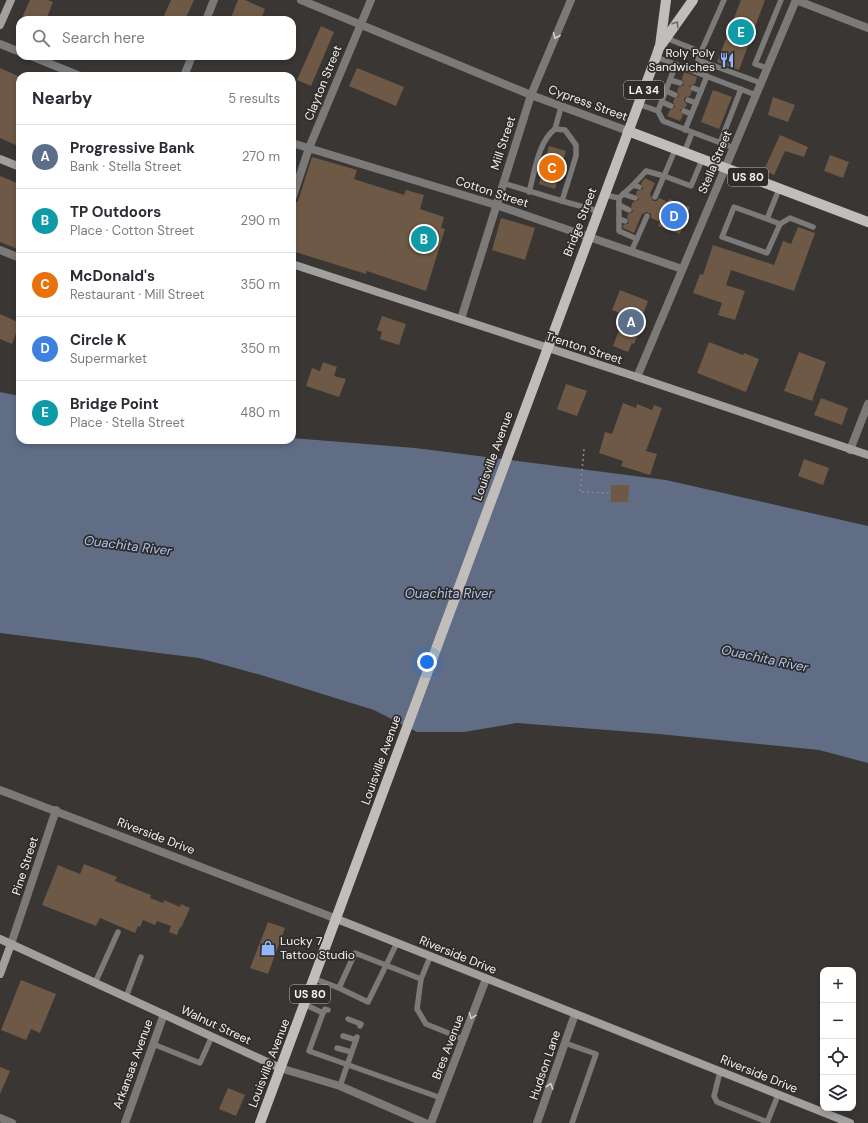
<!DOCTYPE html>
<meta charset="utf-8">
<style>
:root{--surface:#fff;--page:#f7f7f7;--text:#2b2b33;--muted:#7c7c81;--line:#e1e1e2;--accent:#7c3aed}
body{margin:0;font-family:"DM Sans",sans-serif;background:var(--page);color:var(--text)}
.controls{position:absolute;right:12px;bottom:12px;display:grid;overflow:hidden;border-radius:8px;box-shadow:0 2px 6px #0003}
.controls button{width:36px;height:36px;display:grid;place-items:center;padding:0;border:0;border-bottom:1px solid var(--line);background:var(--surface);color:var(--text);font:20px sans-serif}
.you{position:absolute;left:427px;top:662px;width:14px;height:14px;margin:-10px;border:3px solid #fff;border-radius:50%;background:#1a73e8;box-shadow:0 0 0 6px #1a73e833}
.badge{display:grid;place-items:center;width:26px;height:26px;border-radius:50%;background:var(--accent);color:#fff;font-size:13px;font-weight:700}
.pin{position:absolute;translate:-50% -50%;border:2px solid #fff;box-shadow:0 1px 4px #0006}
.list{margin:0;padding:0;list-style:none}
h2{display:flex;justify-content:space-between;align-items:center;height:52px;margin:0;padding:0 16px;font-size:17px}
h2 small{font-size:13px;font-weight:400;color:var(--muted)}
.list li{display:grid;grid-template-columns:26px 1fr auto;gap:12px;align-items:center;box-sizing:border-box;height:64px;padding:0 16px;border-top:1px solid var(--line)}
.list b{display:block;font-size:15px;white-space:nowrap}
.list p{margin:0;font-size:13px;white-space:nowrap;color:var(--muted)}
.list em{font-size:13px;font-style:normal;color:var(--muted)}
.icon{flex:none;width:22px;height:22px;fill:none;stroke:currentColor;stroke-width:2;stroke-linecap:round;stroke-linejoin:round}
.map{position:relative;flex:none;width:868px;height:1123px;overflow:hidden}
.search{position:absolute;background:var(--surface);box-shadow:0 2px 6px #0003;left:16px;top:16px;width:280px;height:44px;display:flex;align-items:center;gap:10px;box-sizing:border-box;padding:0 14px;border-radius:12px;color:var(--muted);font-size:15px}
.panel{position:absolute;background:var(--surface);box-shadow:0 2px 6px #0003;left:16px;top:72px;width:280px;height:372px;border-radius:12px}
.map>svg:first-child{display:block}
</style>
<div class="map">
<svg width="868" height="1123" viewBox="0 0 868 1123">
<rect width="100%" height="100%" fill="#393633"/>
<polygon fill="#606d85" points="0,392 20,396 20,440 292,440 292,438 415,448 666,480 868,526 868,763 819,750 659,734 517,723 464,732 417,732 374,710 261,675 199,658 0,633"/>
<g fill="#6d5945">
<polygon points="30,0 48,0 53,2 46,20 21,20"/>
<polygon points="171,0 194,0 185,20 162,20"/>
<polygon points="238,0 245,0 265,9 261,20 230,20"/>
<polygon points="741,0 765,0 739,70 717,62"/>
<polygon points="321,26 334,32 311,86 297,80"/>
<polygon points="0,68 20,77 20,147 0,138"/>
<polygon points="357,68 404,87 396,106 349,86"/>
<polygon points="684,72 697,77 695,84 689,86 692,92 690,96 684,98 684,101 687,104 686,107 680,110 683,115 680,121 667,116 670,110 675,107 673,102 674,99 679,96 677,91 679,87 684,85 682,79"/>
<polygon points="713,90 732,97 719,129 701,122"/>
<polygon points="773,97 795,105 788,122 768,115"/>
<polygon points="780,135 808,147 804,157 785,151 774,175 764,170"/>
<polygon points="549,146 566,151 555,189 539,184"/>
<polygon points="830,155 849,162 843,178 824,171"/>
<polygon points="312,157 357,170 354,179 404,195 406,190 424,195 420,209 444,217 441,228 445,229 426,291 367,271 366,274 292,251 292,215 296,203 298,201"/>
<polygon points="0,176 20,184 20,250 0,242"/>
<polygon points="645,178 655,183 650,194 653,201 657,201 659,198 668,202 669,199 690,207 680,234 658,226 660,222 651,218 651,214 647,212 642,214 634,233 623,228 623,225 629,223 627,217 628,214 633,212 631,206 633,202 639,200 636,194 637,191 643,189 641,183"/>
<polygon points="501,218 535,228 525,260 492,250"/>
<polygon points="798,227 815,233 794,291 731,270 726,285 745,291 735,320 718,315 722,303 693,293 700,274 703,275 713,245 774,265 783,241 791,244"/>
<polygon points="620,290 648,301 637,330 639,331 634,344 632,343 628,352 613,346 625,315 612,310"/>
<polygon points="0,314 20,323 12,344 0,339"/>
<polygon points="382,316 406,324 399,345 380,339 382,332 377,330"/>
<polygon points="709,342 743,355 744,353 759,359 746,392 697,373"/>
<polygon points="799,352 826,362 812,401 784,391"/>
<polygon points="323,362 337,367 334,376 346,379 339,397 306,386 312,368 320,371"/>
<polygon points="566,384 587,391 577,416 557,409"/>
<polygon points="821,398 848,408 842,425 814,415"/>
<polygon points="623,403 636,408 637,404 652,410 654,405 662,408 646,451 657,454 650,475 621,466 623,461 599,453 605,432 612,434"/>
<polygon points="804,459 829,468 823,485 798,476"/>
<polygon points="611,485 629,485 628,502 611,502"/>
<polygon points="84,864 117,877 115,881 151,895 150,898 163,903 164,900 180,907 181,904 190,908 181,928 180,927 177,935 169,932 171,926 157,921 155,925 143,920 140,927 138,926 135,933 100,918 96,926 42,905 58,865 80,874"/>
<polygon points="268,922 285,928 268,974 250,968"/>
<polygon points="21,980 56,994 40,1033 31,1029 26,1040 1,1030"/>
<polygon points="0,1067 10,1071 0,1094"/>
<polygon points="228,1088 245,1095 236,1116 219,1109"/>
</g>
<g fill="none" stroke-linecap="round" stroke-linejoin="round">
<polyline stroke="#8d8b88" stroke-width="1.5" stroke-dasharray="2 3" stroke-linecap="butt" points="584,449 580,492 611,493"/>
<g stroke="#7c7a79" stroke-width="5.5">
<polyline points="666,38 701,52 724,0"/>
<polyline points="701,52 698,60 761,83"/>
<polyline points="656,57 756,95"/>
<polyline points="767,68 755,64 781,0"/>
<polyline points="670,80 680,83"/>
<polyline points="693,88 701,91"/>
<polyline points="666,91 675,95"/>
<polyline points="688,100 696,103"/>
<polyline points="662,102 671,106"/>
<polyline points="638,104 658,111 663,121 734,148"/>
<polyline points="658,111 676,64"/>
<polyline points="684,111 691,114"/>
<polyline points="555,129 561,107"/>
<polyline points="685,130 707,76"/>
<polyline points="720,143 741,89"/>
<polyline points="684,153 692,133"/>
<polyline points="503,183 562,201"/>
<polyline points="633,185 646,171 664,176 691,186 702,160"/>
<path d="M529 192C535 171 538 142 555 129L565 130 576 145V156L562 201 598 211"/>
<polyline points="623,194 635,198"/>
<polyline points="605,195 619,198 633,185 639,187"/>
<polyline points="655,197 675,150"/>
<polyline points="619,198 619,219 625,221"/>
<polyline points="619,205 629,210"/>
<polyline points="619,219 619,231 637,239"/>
<polyline points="767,219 780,224 767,253 722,237 734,207 767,219 779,189"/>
<polyline points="780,224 790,218 813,227"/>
<polyline points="631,252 647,216"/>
<polyline points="397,943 368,1002 339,988 355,953 421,979 417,1009 426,1024 463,1039"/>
<polyline points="315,979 339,988"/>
<polyline points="421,979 430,957"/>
<polyline points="95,983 118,932"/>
<polyline points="126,997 141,957"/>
<polyline points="306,1005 323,1013 309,1051 441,1098"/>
<polyline points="323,1013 325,1009 328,1010"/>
<polyline points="348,1019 361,1024 360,1026"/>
<polyline points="343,1036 356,1040"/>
<polyline points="565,1043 596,1054 572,1123"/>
<polyline points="153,1044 200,1063 212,1036"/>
<polyline points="337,1048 351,1052"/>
<polyline points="720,1072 714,1096 717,1102 767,1122"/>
<polyline points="340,1086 357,1037"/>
<polyline points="767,1123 778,1095"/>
</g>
<g stroke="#7c7a79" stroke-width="8">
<polyline points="301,0 531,95 628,131"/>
<polyline points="796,0 868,28"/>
<polyline points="206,20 214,0"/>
<polyline points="0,44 20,52"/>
<polyline points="31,56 80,76"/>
<polyline points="184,76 192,56"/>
<polyline points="292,143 496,205 682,269"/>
<polyline points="292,199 309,148 371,0"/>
<polyline points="0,250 20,258"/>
<polyline points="461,319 531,95 571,0"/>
<polyline points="637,377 796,0"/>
<polyline points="850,450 868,404"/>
<polyline points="0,790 337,919"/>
<polyline points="11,944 56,810"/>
<polyline points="280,1068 340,1086 425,1123"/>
<polyline points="0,1118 12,1123"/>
<polyline points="125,1123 164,1014"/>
<polyline points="431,1123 486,979"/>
<polyline points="537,1123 575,1014"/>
</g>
<g stroke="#a2a09e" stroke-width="8">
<polyline points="0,25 11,0"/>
<polyline points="0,159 20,167"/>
<polyline points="292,264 637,377 868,455"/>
<polyline points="337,919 850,1123"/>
<polyline points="0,939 280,1068"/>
<polyline points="0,974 11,944"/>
</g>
<g stroke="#c0bdba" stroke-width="10">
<polyline points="660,46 666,0"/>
<polyline points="628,131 868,222"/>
<polyline points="260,1123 656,57 659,48 693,0"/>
</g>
</g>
<defs><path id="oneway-chevron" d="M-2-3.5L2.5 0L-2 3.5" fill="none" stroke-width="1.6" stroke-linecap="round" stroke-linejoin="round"/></defs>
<use stroke="#706d6a" href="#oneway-chevron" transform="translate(676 24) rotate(-56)"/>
<g stroke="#d1cfcd">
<use href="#oneway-chevron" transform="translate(556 36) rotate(113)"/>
<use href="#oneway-chevron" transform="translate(472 1016) rotate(111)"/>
<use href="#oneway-chevron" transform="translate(550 1086) rotate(-71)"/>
</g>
<defs>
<g id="restaurant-bare" transform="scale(1.2)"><path d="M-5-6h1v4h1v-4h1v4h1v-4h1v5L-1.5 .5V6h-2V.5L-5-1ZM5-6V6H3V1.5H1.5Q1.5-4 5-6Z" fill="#92b7fd" stroke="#2f2c29" stroke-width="2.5" paint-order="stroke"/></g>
<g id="shop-bare" transform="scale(1.2)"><path d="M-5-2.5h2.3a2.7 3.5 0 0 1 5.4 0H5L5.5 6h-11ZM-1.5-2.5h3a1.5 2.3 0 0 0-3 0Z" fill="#92b7fd" stroke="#2f2c29" stroke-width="2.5" paint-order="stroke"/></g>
</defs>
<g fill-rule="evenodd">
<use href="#restaurant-bare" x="727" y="60"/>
<use href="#shop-bare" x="268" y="948"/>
</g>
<g text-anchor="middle" stroke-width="3.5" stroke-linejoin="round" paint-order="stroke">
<g fill="#2f2c29" stroke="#bab7b5" stroke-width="1">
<rect x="624" y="81" width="40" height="18" rx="3"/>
<rect x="728" y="168" width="40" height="18" rx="3"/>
<rect x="290" y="985" width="40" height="18" rx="3"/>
</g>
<g font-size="11" font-weight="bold" fill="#f5f3f1">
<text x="644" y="94">LA 34</text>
<text x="748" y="181">US 80</text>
<text x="310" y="998">US 80</text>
</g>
<g font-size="12" fill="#f5f3f1" stroke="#2f2c29" text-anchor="end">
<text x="715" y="57">Roly Poly<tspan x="715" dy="14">Sandwiches</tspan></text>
<text x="280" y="945" text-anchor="start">Lucky 7<tspan x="280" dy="14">Tattoo Studio</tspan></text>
</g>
<g font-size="12" fill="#f5f3f1" stroke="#2f2c29">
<text transform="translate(323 83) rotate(-68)" y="4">Clayton Street</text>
<text transform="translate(588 103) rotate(20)" y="4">Cypress Street</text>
<text transform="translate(503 143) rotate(-72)" y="4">Mill Street</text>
<text transform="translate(715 162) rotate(-67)" y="4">Stella Street</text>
<text transform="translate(492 192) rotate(18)" y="4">Cotton Street</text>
<text transform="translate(580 222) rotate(-69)" y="4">Bridge Street</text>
<text transform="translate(584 348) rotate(18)" y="4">Trenton Street</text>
<text transform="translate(493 456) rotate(-70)" y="4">Louisville Avenue</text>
<text transform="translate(381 760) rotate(-70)" y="4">Louisville Avenue</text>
<text transform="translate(156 836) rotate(21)" y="4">Riverside Drive</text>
<text transform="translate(25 866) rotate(-72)" y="4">Pine Street</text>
<text transform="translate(458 955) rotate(22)" y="4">Riverside Drive</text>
<text transform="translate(216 1025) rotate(25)" y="4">Walnut Street</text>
<text transform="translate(448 1047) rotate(-69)" y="4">Bres Avenue</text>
<text transform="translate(269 1063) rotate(-69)" y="4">Louisville Avenue</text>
<text transform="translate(133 1064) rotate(-70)" y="4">Arkansas Avenue</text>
<text transform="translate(545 1065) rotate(-71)" y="4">Hudson Lane</text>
<text transform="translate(759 1074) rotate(22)" y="4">Riverside Drive</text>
</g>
<g font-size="13" font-style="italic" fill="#acc5f3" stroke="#2f2c29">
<text transform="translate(128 545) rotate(7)" y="5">Ouachita River</text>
<text x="449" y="598">Ouachita River</text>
<text transform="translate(765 658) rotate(12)" y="5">Ouachita River</text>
</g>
</g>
</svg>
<div class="controls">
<button>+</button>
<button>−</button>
<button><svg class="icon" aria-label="locate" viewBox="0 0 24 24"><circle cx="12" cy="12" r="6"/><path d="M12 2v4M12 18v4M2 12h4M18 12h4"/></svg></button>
<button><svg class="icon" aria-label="layers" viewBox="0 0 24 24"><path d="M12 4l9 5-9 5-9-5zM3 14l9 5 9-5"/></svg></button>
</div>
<div class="you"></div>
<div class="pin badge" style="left:631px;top:322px;background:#5c6f8a">A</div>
<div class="pin badge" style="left:424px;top:239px;background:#0f9aa8">B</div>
<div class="pin badge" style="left:552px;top:168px;background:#e8710a">C</div>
<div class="pin badge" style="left:674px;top:216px;background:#3f7fe0">D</div>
<div class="pin badge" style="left:741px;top:32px;background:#0f9aa8">E</div>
<div class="search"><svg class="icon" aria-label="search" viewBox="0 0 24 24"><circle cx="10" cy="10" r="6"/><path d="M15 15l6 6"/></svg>Search here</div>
<section class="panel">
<h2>Nearby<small>5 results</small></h2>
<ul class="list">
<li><span class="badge" style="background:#5c6f8a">A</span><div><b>Progressive Bank</b><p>Bank · Stella Street</p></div><em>270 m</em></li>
<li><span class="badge" style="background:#0f9aa8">B</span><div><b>TP Outdoors</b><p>Place · Cotton Street</p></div><em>290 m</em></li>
<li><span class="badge" style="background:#e8710a">C</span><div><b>McDonald's</b><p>Restaurant · Mill Street</p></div><em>350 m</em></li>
<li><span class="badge" style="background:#3f7fe0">D</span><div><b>Circle K</b><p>Supermarket</p></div><em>350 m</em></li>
<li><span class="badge" style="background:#0f9aa8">E</span><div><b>Bridge Point</b><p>Place · Stella Street</p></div><em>480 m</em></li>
</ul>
</section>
</div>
